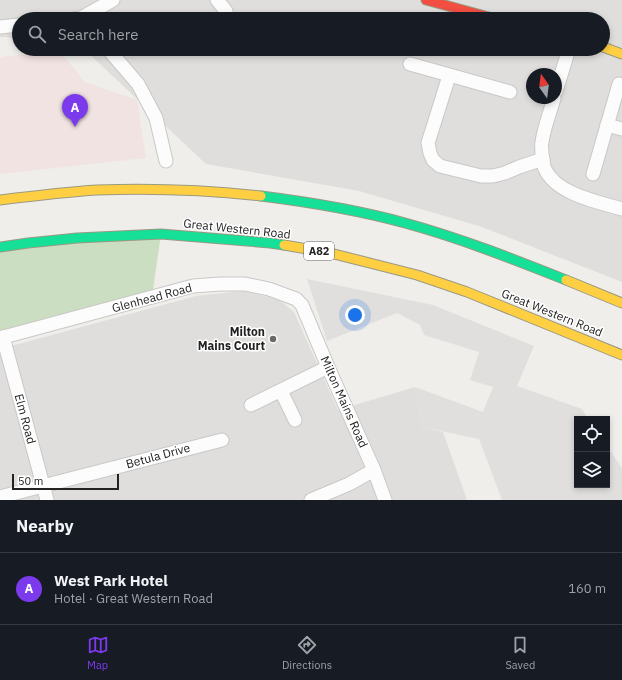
<!DOCTYPE html>
<meta charset="utf-8">
<style>
:root{--surface:#171b24;--page:#20242c;--text:#f1f3f6;--muted:#9ea1a6;--line:#363941;--accent:#7c3aed}
body{margin:0;font-family:"IBM Plex Sans",sans-serif;background:var(--page);color:var(--text)}
.controls{position:absolute;right:12px;bottom:12px;display:grid;overflow:hidden;border-radius:0px;box-shadow:0 2px 6px #0003}
.controls button{width:36px;height:36px;display:grid;place-items:center;padding:0;border:0;border-bottom:1px solid var(--line);background:var(--surface);color:var(--text);font:20px sans-serif}
.compass{position:absolute;left:526px;top:68px;width:36px;height:36px;border-radius:50%;background:var(--surface);box-shadow:0 2px 6px #0003;rotate:346deg}
.scale{position:absolute;left:12px;bottom:10px;width:107px;box-sizing:border-box;padding-left:4px;border:2px solid #222;border-top:0;font-size:11px;line-height:14px;white-space:nowrap;color:#222;-webkit-text-stroke:3px #fff;paint-order:stroke}
.you{position:absolute;left:355px;top:315px;width:14px;height:14px;margin:-10px;border:3px solid #fff;border-radius:50%;background:#1a73e8;box-shadow:0 0 0 6px #1a73e833}
.badge{display:grid;place-items:center;width:26px;height:26px;border-radius:50%;background:var(--accent);color:#fff;font-size:13px;font-weight:700}
.pin{position:absolute;translate:-50% -33px;filter:drop-shadow(0 1px 2px #0008)}
.pin::after{content:'';position:absolute;top:21px;width:14px;height:12px;background:inherit;clip-path:polygon(0 0,100% 0,50% 100%)}
.list{margin:0;padding:0;list-style:none}
h2{display:flex;justify-content:space-between;align-items:center;height:52px;margin:0;padding:0 16px;font-size:17px}
h2 small{font-size:13px;font-weight:400;color:var(--muted)}
.list li{display:grid;grid-template-columns:26px 1fr auto;gap:12px;align-items:center;box-sizing:border-box;height:72px;padding:0 16px;border-top:1px solid var(--line)}
.list b{display:block;font-size:15px;white-space:nowrap}
.list p{margin:0;font-size:13px;white-space:nowrap;color:var(--muted)}
.list em{font-size:13px;font-style:normal;color:var(--muted)}
.icon{flex:none;width:22px;height:22px;fill:none;stroke:currentColor;stroke-width:2;stroke-linecap:round;stroke-linejoin:round}
.map{position:relative;flex:none;width:622px;height:500px;overflow:hidden}
.search{position:absolute;background:var(--surface);box-shadow:0 2px 6px #0003;left:12px;right:12px;top:12px;height:44px;display:flex;align-items:center;gap:10px;box-sizing:border-box;padding:0 14px;border-radius:22px;color:var(--muted);font-size:15px}
.sheet{height:124px;background:var(--surface)}
nav{display:flex;justify-content:space-around;align-items:center;box-sizing:border-box;height:56px;border-top:1px solid var(--line);background:var(--surface);font-size:11px;color:var(--muted)}
nav a{display:grid;justify-items:center;gap:2px}
nav .on{color:var(--accent)}
.map>svg:first-child{display:block}
</style>
<div class="map">
<svg width="622" height="500" viewBox="0 0 622 500">
<rect width="100%" height="100%" fill="#f0eeeb"/>
<g fill="#dfdedc" fill-rule="evenodd">
<path d="M0 0H622V282L482 227 359 191 206 164 84 49H603V19H19V38L0 37ZM532 74H556V98H532Z"/>
<polygon points="242,291 278,299 294,312 338,410 415,387 422,427 443,432 467,500 0,500 0,349 196,296"/>
</g>
<polygon fill="#f1e3e1" points="61,53 85,82 137,100 146,158 0,174 0,58 6,56"/>
<polygon fill="#cbdec1" points="161,234 152,297 0,338 0,247"/>
<polygon fill="#e0dfde" points="307,279 433,305 534,346 517,386 582,409 588,419 577,419 577,485 607,485 607,446 622,468 622,500 502,500 479,439 422,427 415,387 483,412 493,387 470,380 479,352 424,335 420,325 397,313 327,341"/>
<g fill="none" stroke-linecap="round" stroke-linejoin="round">
<g stroke="#c9c8c7" stroke-width="15">
<g id="street">
<polyline points="217,0 226,11"/>
<polyline points="73,19 81,18 113,0"/>
<polyline points="0,27 19,25"/>
<polyline points="108,49 138,84 156,118 166,161"/>
<polyline points="410,64 510,92"/>
<polyline points="449,76 428,143 430,153 433,160 440,166 481,176 493,176 505,173 519,167 543,159"/>
<polyline points="556,91 569,49"/>
<path d="M554 98C550 113 544 127 542 142 541 146 542 150 542 154 543 159 543 165 545 169 556 194 598 202 622 209"/>
<polyline points="607,125 622,129"/>
<polyline points="593,174 619,84"/>
<polyline points="3,337 47,500"/>
<polyline points="0,338 193,286 220,284 245,284 269,289 296,299 302,305 328,367 374,470 385,500"/>
<polyline points="281,391 295,420"/>
<polyline points="251,405 328,367"/>
<polyline points="0,497 222,440"/>
<polyline points="311,500 349,484 374,470"/>
</g>
</g>
<g stroke="#999a82" stroke-width="11">
<g id="fast">
<path d="M261 196C309 202 358 210 405 223 460 238 513 259 566 280"/>
<polyline points="0,247 28,243 77,238 161,234 270,243 284,245"/>
</g>
</g>
<g stroke="#999a82" stroke-width="11">
<g id="slow">
<polyline points="603,47 622,54"/>
<path d="M0 200C32 196 65 192 97 190 152 188 207 190 261 196"/>
<polyline points="284,245 330,253 417,275 467,292 622,355"/>
<polyline points="566,280 622,303"/>
</g>
</g>
<g stroke="#999a82" stroke-width="11">
<polyline id="jam" points="426,0 496,19"/>
</g>
<use href="#street" stroke="#fdfcfc" stroke-width="13"/>
<use href="#fast" stroke="#16e098" stroke-width="9"/>
<use href="#slow" stroke="#ffcf43" stroke-width="9"/>
<use href="#jam" stroke="#f24e42" stroke-width="9"/>
</g>
<circle fill="#6a6968" stroke="#fff" stroke-width="1.5" cx="273" cy="339" r="4"/>
<g text-anchor="middle" stroke-width="3" stroke-linejoin="round" paint-order="stroke">
<rect fill="#fff" stroke="#646464" stroke-width="1" x="304" y="242" width="30" height="18" rx="3"/>
<g font-size="11" font-weight="bold" fill="#222">
<text x="319" y="255">A82</text>
</g>
<g font-size="12" fill="#222" stroke="#fff">
<text transform="translate(237 229) rotate(6)" y="4">Great Western Road</text>
<text transform="translate(152 298) rotate(-15)" y="4">Glenhead Road</text>
<text transform="translate(552 313) rotate(22)" y="4">Great Western Road</text>
<text transform="translate(344 402) rotate(66)" y="4">Milton Mains Road</text>
<text transform="translate(25 419) rotate(75)" y="4">Elm Road</text>
<text transform="translate(158 456) rotate(-15)" y="4">Betula Drive</text>
</g>
<g font-size="12" font-weight="bold" fill="#222" stroke="#fff" text-anchor="end">
<text x="265" y="336">Milton<tspan x="265" dy="14">Mains Court</tspan></text>
</g>
</g>
</svg>
<div class="controls">
<button><svg class="icon" aria-label="locate" viewBox="0 0 24 24"><circle cx="12" cy="12" r="6"/><path d="M12 2v4M12 18v4M2 12h4M18 12h4"/></svg></button>
<button><svg class="icon" aria-label="layers" viewBox="0 0 24 24"><path d="M12 4l9 5-9 5-9-5zM3 14l9 5 9-5"/></svg></button>
</div>
<svg class="compass" viewBox="-18 -18 36 36"><path d="M0-13l5 13h-10z" fill="#e53935"/><path d="M0 13l5-13h-10z" fill="#9ea1a6"/></svg>
<div class="scale">50 m</div>
<div class="you"></div>
<div class="pin badge" style="left:75px;top:127px">A</div>
<div class="search"><svg class="icon" aria-label="search" viewBox="0 0 24 24"><circle cx="10" cy="10" r="6"/><path d="M15 15l6 6"/></svg>Search here</div>
</div>
<section class="sheet">
<h2>Nearby<small></small></h2>
<ul class="list">
<li><span class="badge">A</span><div><b>West Park Hotel</b><p>Hotel · Great Western Road</p></div><em>160 m</em></li>
</ul>
</section>
<nav>
<a class="on"><svg class="icon" aria-label="map" viewBox="0 0 24 24"><path d="M3 6l6-2 6 2 6-2v14l-6 2-6-2-6 2zM9 4v14M15 6v14"/></svg>Map</a>
<a><svg class="icon" aria-label="directions" viewBox="0 0 24 24"><path d="M12 3l9 9-9 9-9-9zM9 14v-3h6M13 9l2 2-2 2"/></svg>Directions</a>
<a><svg class="icon" aria-label="saved" viewBox="0 0 24 24"><path d="M7 4h10v16l-5-4-5 4z"/></svg>Saved</a>
</nav>
